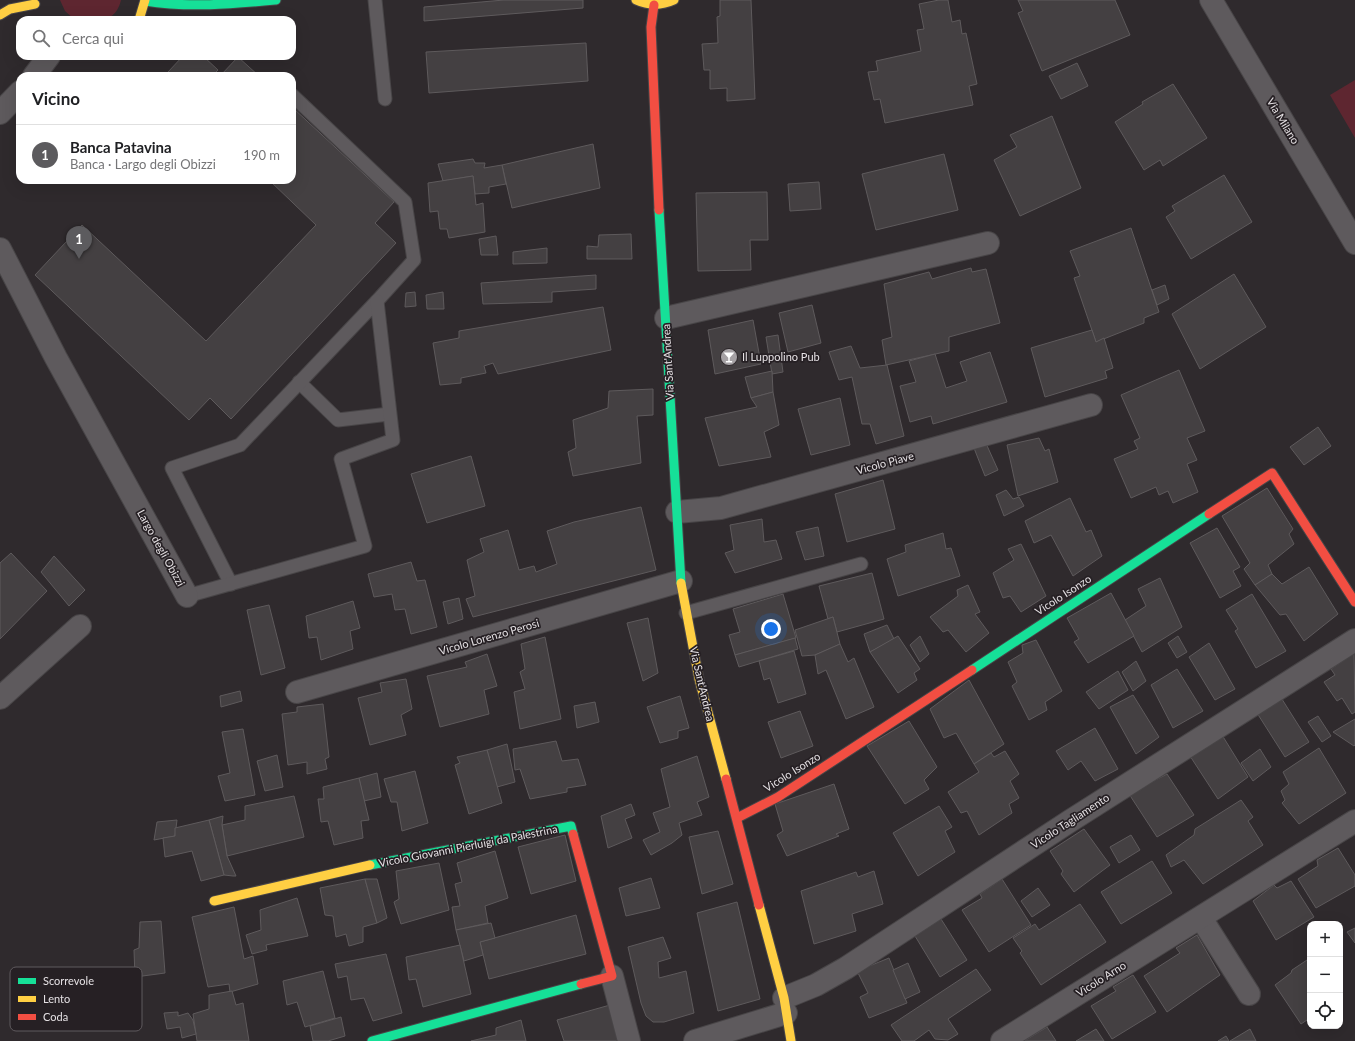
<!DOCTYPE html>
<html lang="it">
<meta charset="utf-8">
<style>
:root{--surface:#fff;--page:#f6f6f6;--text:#202124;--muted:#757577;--line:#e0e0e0;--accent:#5c5b5e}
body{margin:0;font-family:Lato,sans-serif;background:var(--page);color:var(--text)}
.controls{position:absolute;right:12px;bottom:12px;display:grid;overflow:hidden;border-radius:8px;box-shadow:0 4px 16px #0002}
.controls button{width:36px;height:36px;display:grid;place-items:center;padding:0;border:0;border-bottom:1px solid var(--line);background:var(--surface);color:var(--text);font:20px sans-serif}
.you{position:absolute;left:771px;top:629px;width:14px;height:14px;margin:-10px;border:3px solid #fff;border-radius:50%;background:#1a73e8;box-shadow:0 0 0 6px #1a73e833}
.badge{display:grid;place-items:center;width:26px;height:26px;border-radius:50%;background:var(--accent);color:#fff;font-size:13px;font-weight:700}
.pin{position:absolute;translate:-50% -33px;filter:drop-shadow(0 1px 2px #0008)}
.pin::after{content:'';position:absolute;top:21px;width:14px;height:12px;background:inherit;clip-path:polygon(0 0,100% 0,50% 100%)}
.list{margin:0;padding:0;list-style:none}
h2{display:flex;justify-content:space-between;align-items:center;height:52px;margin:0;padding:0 16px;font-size:17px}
h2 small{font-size:13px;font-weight:400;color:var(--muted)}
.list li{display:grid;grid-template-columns:26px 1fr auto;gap:12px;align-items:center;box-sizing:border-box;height:60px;padding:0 16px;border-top:1px solid var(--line)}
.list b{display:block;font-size:15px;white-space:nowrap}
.list p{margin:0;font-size:13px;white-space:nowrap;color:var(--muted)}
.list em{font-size:13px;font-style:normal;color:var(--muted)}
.icon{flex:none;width:22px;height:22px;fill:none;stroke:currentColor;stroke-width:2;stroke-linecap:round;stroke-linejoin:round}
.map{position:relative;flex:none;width:1355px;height:1041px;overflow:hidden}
.search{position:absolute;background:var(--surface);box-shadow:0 4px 16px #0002;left:16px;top:16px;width:280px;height:44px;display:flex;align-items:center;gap:10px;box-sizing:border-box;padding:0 14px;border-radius:12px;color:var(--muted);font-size:15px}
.panel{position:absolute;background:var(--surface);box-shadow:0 4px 16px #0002;left:16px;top:72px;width:280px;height:112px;border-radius:12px}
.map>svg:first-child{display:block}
</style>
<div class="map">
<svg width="1355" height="1041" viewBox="0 0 1355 1041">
<rect width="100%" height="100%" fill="#2f2a2d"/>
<g fill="#5e2630">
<path d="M60 0H121C115 25 96 20 75 20L65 11Z"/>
<polygon points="1355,80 1355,138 1330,95"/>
</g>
<g fill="#444042" stroke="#5e5a5c">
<polygon points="504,0 583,0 583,8 424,21 424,7"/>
<polygon points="720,0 751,0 755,99 727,101 727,88 710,89 710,70 704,70 702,44 718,43 717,17 720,16"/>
<polygon points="939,0 948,0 952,22 960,20 962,34 966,33 977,84 969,86 973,105 885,123 880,99 874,100 868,72 878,71 876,61 921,51 917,30 924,29 919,4"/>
<polygon points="1018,0 1115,0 1130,35 1042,71 1018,13 1023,11"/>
<polygon points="586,43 588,81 429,93 426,52"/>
<polygon points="183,56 203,56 218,70 212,76 172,76 168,72"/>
<polygon points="238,57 259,76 220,76"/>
<polygon points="1077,63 1088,86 1061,99 1049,76"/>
<polygon points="1173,84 1207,138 1163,166 1160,160 1144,170 1115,122 1143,104 1142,102"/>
<polygon points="292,107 394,202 375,223 396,243 231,419 210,398 189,420 35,275 82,225 206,341 316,225 269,180 292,180"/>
<polygon points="1052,116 1081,188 1020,216 994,160 1017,147 1010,135"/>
<polygon points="593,144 600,188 512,208 502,165"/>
<polygon points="944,154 958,210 876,230 862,174"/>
<polygon points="473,159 475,163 485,163 484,168 502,165 506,184 489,187 489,193 475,194 473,176 443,181 438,164"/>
<polygon points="1224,175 1252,222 1191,259 1166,217 1175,211 1172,206"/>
<polygon points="473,176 476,205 483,203 485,232 449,238 447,229 440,229 438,211 430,212 428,183"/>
<polygon points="819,182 821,209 790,211 788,184"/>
<polygon points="767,192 768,240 750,240 751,270 698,271 696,193"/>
<polygon points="1131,228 1159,312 1144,318 1144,323 1096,342 1074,278 1080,276 1070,251"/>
<polygon points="631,234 632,259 587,259 587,246 598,247 599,235"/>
<polygon points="496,236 498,255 481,255 479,239"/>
<polygon points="547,248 547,263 513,264 513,252"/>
<polygon points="971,268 972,272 986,269 1000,323 949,337 949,351 886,365 882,340 892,337 884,284 929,272 932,279"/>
<polygon points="1234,274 1266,327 1200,369 1172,314"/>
<polygon points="596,275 596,289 552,292 552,302 483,304 481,283"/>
<polygon points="1165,285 1169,299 1157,305 1152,290"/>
<polygon points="415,292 416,306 405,307 406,293"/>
<polygon points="443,292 444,309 427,309 426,295"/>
<polygon points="812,305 821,343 788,352 779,313"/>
<polygon points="603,307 611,350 498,374 493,363 484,366 486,373 461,378 461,383 440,385 433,343 459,338 459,331"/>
<polygon points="753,320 761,364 715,374 708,330"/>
<polygon points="1092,330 1096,342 1104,338 1113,368 1105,371 1107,378 1045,397 1031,348"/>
<polygon points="778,335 783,372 772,374 766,337"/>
<polygon points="851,346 860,368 887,365 904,436 876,444 870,424 862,424 852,377 839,380 829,352"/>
<polygon points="990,352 1007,402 933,424 931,416 910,422 900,386 916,382 909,361 935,354 946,388 967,381 960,362"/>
<polygon points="1179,370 1205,431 1187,438 1197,460 1187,464 1198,492 1173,503 1168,491 1159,495 1156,487 1131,498 1114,459 1138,449 1134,441 1140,438 1121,395"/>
<polygon points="772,371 773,392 751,398 745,377"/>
<polygon points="653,389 653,415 637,416 641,463 573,476 568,452 576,448 573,420 608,408 609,391"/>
<polygon points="773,392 779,425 764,432 771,457 719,466 705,418 757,407 751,398"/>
<polygon points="840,398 850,445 811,455 798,409"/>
<polygon points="1318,427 1331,446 1304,465 1290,447"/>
<polygon points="1039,438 1045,451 1049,449 1058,482 1018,496 1007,445"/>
<polygon points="984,439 998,470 985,476 972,443"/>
<polygon points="471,456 485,506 427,523 411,474"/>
<polygon points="883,480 895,529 847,542 835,494"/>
<polygon points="1267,488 1293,529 1289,534 1294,544 1268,565 1272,574 1255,585 1244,569 1250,563 1222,516"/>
<polygon points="1006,490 1013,499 1019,497 1024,506 1004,516 996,495"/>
<polygon points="1070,498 1086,532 1091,530 1102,556 1073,576 1051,535 1034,543 1025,521"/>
<polygon points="641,507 656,570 473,617 466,599 475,596 467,560 484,552 480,539 508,530 519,570 534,566 536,572 557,564 547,531 574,522"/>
<polygon points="762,519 764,542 776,540 782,559 735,573 725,553 734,550 730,525"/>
<polygon points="818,527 824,556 805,560 796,532"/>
<polygon points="1217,528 1240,567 1233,571 1241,586 1220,598 1190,543"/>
<polygon points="943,533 946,549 951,548 960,576 898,596 887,559 906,552 905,545"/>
<polygon points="1021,544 1046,596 1021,612 1010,596 1003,598 993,573 1014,560 1008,549"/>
<polygon points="11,553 47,591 0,639 0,563"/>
<polygon points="54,556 85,590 69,606 41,572"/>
<polygon points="411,562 417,581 425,580 437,627 411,634 405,609 395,610 392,594 374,597 368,574"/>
<polygon points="1309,567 1338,614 1304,641 1286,614 1280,615 1255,585 1272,574 1282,584"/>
<polygon points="872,573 884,619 837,632 833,617 828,619 819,586"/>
<polygon points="1160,578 1182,627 1142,652 1125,620 1146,606 1138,589"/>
<polygon points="968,585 980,612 975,614 989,633 966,652 948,630 943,632 930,617 958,596 957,590"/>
<polygon points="1111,593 1134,636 1088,663 1074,642 1079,639 1067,618"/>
<polygon points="783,594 796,638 735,655 729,635 740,632 733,609"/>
<polygon points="1252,594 1286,651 1256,668 1235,631 1238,629 1226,610"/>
<polygon points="459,598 463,619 448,624 443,602"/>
<polygon points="353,601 360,628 350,631 353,649 321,660 317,637 309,638 306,616"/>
<polygon points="269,605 285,668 261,675 247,610"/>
<polygon points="833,617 840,644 815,655 802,656 795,630"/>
<polygon points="648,618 658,673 643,681 627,623"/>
<polygon points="887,625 894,639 870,652 864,634"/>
<polygon points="898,636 920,669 914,673 917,680 898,693 870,652"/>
<polygon points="920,636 929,654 920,662 910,645"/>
<polygon points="1178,636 1187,652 1177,658 1168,643"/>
<polygon points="545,637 561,719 520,729 514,692 525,689 520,672 525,669 521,644"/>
<polygon points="795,638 798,649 739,667 735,655"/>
<polygon points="1036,640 1062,691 1045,702 1047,710 1029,720 1012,686 1017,682 1008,662 1023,653 1022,645"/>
<polygon points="1209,643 1235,689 1215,700 1189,657"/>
<polygon points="840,644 848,662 854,658 874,707 846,719 826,670 818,674 815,655"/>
<polygon points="794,651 806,694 778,703 770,678 764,680 759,661"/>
<polygon points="1354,653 1355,712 1352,714 1342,698 1337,701 1324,682 1335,675 1331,669"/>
<polygon points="487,654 497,686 484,690 489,714 440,727 427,676 467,667 465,662"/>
<polygon points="1136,661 1146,681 1133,691 1122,672"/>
<polygon points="1177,669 1203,711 1173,728 1151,685"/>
<polygon points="1118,671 1128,690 1099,709 1086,692"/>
<polygon points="406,679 412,709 401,715 406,735 370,745 358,698 382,692 380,683"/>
<polygon points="969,680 1004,744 974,764 956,733 944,738 930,709"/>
<polygon points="240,691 242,701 221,707 220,696"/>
<polygon points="1133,695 1159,737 1136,754 1110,707"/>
<polygon points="680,696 689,728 678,731 678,738 660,743 647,707"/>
<polygon points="1280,696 1309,742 1285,757 1257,713"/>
<polygon points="595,702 599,722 577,728 574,706"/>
<polygon points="323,704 329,757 325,759 327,769 307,774 307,762 288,765 282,714 297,712 297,707"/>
<polygon points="800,711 813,746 781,758 768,722"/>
<polygon points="1318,716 1331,736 1322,742 1308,722"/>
<polygon points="1355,719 1355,745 1354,746 1333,732"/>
<polygon points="909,721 937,767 924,780 929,789 905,804 867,746"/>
<polygon points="1095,728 1118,769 1095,781 1081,761 1068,770 1056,751"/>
<polygon points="243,729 255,795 225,801 218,776 230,773 222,732"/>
<polygon points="1222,735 1248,777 1218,799 1190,756"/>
<polygon points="556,741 562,761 578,759 586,785 567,788 567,792 530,799 520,769 515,770 513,749"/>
<polygon points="507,744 515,782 497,787 487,750"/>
<polygon points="1319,748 1346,793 1299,824 1282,803 1285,800 1281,791 1289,784 1283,772"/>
<polygon points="1260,749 1271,767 1253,781 1241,763"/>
<polygon points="487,750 502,803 469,814 455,765 460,763 457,757"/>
<polygon points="1005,751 1019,774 1010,781 1019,798 1009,804 1012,813 979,835 967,811 961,813 948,792 979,772 974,764 991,753 994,757"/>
<polygon points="277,755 283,787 265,791 257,761"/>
<polygon points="697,756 709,797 697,802 702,815 679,823 682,835 672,843 651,855 643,840 660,832 653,813 670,807 661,769"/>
<polygon points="415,771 428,823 402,831 397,802 391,802 384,779"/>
<polygon points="377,773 381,797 364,801 359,778"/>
<polygon points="1167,774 1194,815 1157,837 1129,794"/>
<polygon points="359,778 369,820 361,821 363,838 334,845 328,821 321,822 318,799 324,799 323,787"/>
<polygon points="834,784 849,829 836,834 839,836 787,856 777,835 783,831 775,804"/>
<polygon points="294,796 304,837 227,856 222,825 245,820 245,806"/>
<polygon points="1241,800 1253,817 1248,821 1263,845 1203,884 1184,860 1171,867 1166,855 1194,835 1195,829"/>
<polygon points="631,804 635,815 625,819 632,838 608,848 601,816"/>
<polygon points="939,806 952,827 945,831 955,852 918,876 893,833"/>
<polygon points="223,816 222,825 227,856 236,876 233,876 224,875 209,820"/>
<polygon points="177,820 175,836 154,840 157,822"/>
<polygon points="209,820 224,875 201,881 192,851 165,857 163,838 175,836 175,828"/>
<polygon points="1084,829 1110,865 1074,892 1061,874 1063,871 1050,851"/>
<polygon points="718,831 733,884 702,894 689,837"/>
<polygon points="565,835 576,881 531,894 518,847"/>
<polygon points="1131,835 1140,850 1119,863 1110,847"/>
<polygon points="1338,848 1355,875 1355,886 1316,908 1298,879 1318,866 1317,860"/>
<polygon points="495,851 508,898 485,906 488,923 456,930 452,907 460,906 455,884 462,882 457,863"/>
<polygon points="1152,861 1172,893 1121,924 1101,892"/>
<polygon points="439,863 449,910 401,924 394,902 399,899 396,871"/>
<polygon points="874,871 883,904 852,914 856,931 814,944 801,891 856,872 858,877"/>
<polygon points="651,878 660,908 626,916 619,888"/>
<polygon points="365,879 377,923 363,927 363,942 349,946 346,934 336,937 333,916 325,915 320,888"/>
<polygon points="365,879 377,879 387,918 377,923"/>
<polygon points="1002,879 1031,925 989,952 962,910 982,898 980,894"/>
<polygon points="1291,881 1314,917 1276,940 1253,901 1274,885 1277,888"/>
<polygon points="1038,888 1050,905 1032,917 1021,901"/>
<polygon points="297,898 308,936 266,945 267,950 252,954 246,935 261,930 260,910"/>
<polygon points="737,902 760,999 718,1011 697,913"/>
<polygon points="1080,904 1106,942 1041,985 1020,953 1022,951 1013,938 1035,924 1039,930"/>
<polygon points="234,907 244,959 253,956 258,984 230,992 229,984 208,987 192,917"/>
<polygon points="576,915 586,954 489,979 480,942"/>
<polygon points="941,919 967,960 940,977 915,936"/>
<polygon points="161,921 165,973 135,977 134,950 139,948 140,922"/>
<polygon points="491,923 495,938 480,942 483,955 464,961 456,930"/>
<polygon points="1355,928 1355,943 1347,932"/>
<polygon points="1197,935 1220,975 1167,1012 1144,976 1180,953 1176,948"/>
<polygon points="663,937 671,958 658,962 659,978 686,971 694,1013 664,1022 653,1022 646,1016 641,1003 628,947"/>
<polygon points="460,945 471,994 423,1007 416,979 409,980 406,957"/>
<polygon points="386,954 402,1013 373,1021 364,998 351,1000 347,976 338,978 335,964"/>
<polygon points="889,958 907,1003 869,1018 860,997 868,993 857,971"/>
<polygon points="1310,958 1310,1018 1301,1024 1275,985 1291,973 1292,970"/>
<polygon points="908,963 920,992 905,999 893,970"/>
<polygon points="976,969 991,990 948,1019 958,1034 948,1040 935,1039 929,1030 914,1041 902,1041 891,1025"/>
<polygon points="323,971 335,1018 305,1027 297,1002 287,1005 283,981"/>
<polygon points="1133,975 1156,1012 1112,1039 1091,1006 1116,991 1113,987"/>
<polygon points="232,991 236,1005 243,1003 249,1041 197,1041 193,1014 209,1009 209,995"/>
<polygon points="610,1005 619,1041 564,1041 557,1020"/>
<polygon points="178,1012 178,1016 188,1013 193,1020 196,1034 182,1038 180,1027 167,1029 164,1013"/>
<polygon points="341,1017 345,1036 328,1041 313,1041 310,1026"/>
<polygon points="521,1020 526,1041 471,1041 496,1035 496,1028"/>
<polygon points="1047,1027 1056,1041 1024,1041"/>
<polygon points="1096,1029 1104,1041 1076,1041"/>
<polygon points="1250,1029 1256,1041 1230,1041"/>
<polygon points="1226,1036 1229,1041 1218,1041"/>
</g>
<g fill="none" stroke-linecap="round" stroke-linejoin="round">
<g stroke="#484547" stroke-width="15">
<g id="lane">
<polyline points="375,0 385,99"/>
<polyline points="299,382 338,420 389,414"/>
<polyline points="231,584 172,468 240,445 377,301 414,260 405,202 292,95"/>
<polyline points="187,596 365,546 341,459 393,440 377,301"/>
<polyline points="686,613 861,564"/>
</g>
</g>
<g stroke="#484547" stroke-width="24">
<g id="street">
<polyline points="1211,0 1355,243"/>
<polyline points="34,76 49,56"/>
<polyline points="0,113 20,92"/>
<polyline points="0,249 56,358 187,596"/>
<polyline points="666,318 988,243"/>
<polyline points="677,512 721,508 1091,405"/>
<polyline points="297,692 681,581"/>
<polyline points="0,698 80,626"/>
<polyline points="1201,918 1249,994"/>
<polyline points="612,976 629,1041"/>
<polyline points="784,998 816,985 846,968 1070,821 1355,640"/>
<polyline points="695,1041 786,1013"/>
<polyline points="1002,1041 1355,821"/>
</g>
</g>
<g stroke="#484547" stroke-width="11">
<g id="fast">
<path d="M145 1C189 8 232 4 276 0"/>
<polyline points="659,210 681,583"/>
<polyline points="972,670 1209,514"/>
<polyline points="370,865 571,826 573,834"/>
<polyline points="372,1041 581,984"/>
</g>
</g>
<g stroke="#484547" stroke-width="11">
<g id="slow">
<path d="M636 0C649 6 661 6 674 0"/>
<polyline points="0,15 10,9 35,4"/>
<polyline points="139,20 145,0"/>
<polyline points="681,583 699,679 726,779"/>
<polyline points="214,901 370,865"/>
<polyline points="759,905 784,998 791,1041"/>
</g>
</g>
<g stroke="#484547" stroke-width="11">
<g id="jam">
<polyline points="654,5 651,27 659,210"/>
<polyline points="1209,514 1272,473 1355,602"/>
<polyline points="726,779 759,905"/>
<polyline points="737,818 778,797 972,670"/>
<polyline points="573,834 612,976 581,984"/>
</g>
</g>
<use href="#lane" stroke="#5e5a5d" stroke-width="13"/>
<use href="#street" stroke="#5e5a5d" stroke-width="22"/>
<use href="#fast" stroke="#16e098" stroke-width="9"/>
<use href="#slow" stroke="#ffcf43" stroke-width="9"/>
<use href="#jam" stroke="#f24e42" stroke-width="9"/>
</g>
<defs>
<g id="bar-disc" transform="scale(0.9)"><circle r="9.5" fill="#a5a1a4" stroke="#262024"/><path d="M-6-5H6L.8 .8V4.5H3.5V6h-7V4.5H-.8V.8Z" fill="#fff"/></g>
</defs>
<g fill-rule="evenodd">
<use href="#bar-disc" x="729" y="357"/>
</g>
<g text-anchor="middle" stroke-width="3.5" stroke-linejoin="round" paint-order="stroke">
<g font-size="11" fill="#e5e1e4" stroke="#262024">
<text transform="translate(1283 121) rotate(59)" y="4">Via Milano</text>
<text transform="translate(668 362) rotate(-93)" y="4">Via Sant'Andrea</text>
<text transform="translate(885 463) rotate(-15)" y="4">Vicolo Piave</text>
<text transform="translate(161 548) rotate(61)" y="4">Largo degli Obizzi</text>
<text transform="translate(1063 595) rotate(-33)" y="4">Vicolo Isonzo</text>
<text transform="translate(489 637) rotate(-16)" y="4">Vicolo Lorenzo Perosi</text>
<text transform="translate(702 684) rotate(77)" y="4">Via Sant'Andrea</text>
<text transform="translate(792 772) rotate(-32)" y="4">Vicolo Isonzo</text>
<text transform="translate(1070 821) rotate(-33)" y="4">Vicolo Tagliamento</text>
<text transform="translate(468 846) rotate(-11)" y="4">Vicolo Giovanni Pierluigi da Palestrina</text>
<text transform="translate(1101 979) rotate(-32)" y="4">Vicolo Arno</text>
</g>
<g font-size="11" fill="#e5e1e4" stroke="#262024" text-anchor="start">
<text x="742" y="361">Il Luppolino Pub</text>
</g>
</g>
<rect x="10" y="967" width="132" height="64" rx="6" fill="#262024" stroke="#5f5a5e" stroke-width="1"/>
<rect x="18" y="978" width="18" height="6" fill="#16e098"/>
<rect x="18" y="996" width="18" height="6" fill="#ffcf43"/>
<rect x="18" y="1014" width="18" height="6" fill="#f24e42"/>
<g font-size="11" fill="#e5e1e4">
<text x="43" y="985">Scorrevole</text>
<text x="43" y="1003">Lento</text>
<text x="43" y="1021">Coda</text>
</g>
</svg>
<div class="controls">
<button>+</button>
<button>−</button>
<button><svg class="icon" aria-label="locate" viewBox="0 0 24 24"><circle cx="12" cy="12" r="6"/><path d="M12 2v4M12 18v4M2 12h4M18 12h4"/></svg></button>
</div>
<div class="you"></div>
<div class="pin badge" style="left:79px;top:259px">1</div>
<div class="search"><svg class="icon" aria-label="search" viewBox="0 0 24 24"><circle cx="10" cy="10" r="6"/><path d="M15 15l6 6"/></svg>Cerca qui</div>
<section class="panel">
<h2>Vicino<small></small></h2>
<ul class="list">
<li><span class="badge">1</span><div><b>Banca Patavina</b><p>Banca · Largo degli Obizzi</p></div><em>190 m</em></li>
</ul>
</section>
</div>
